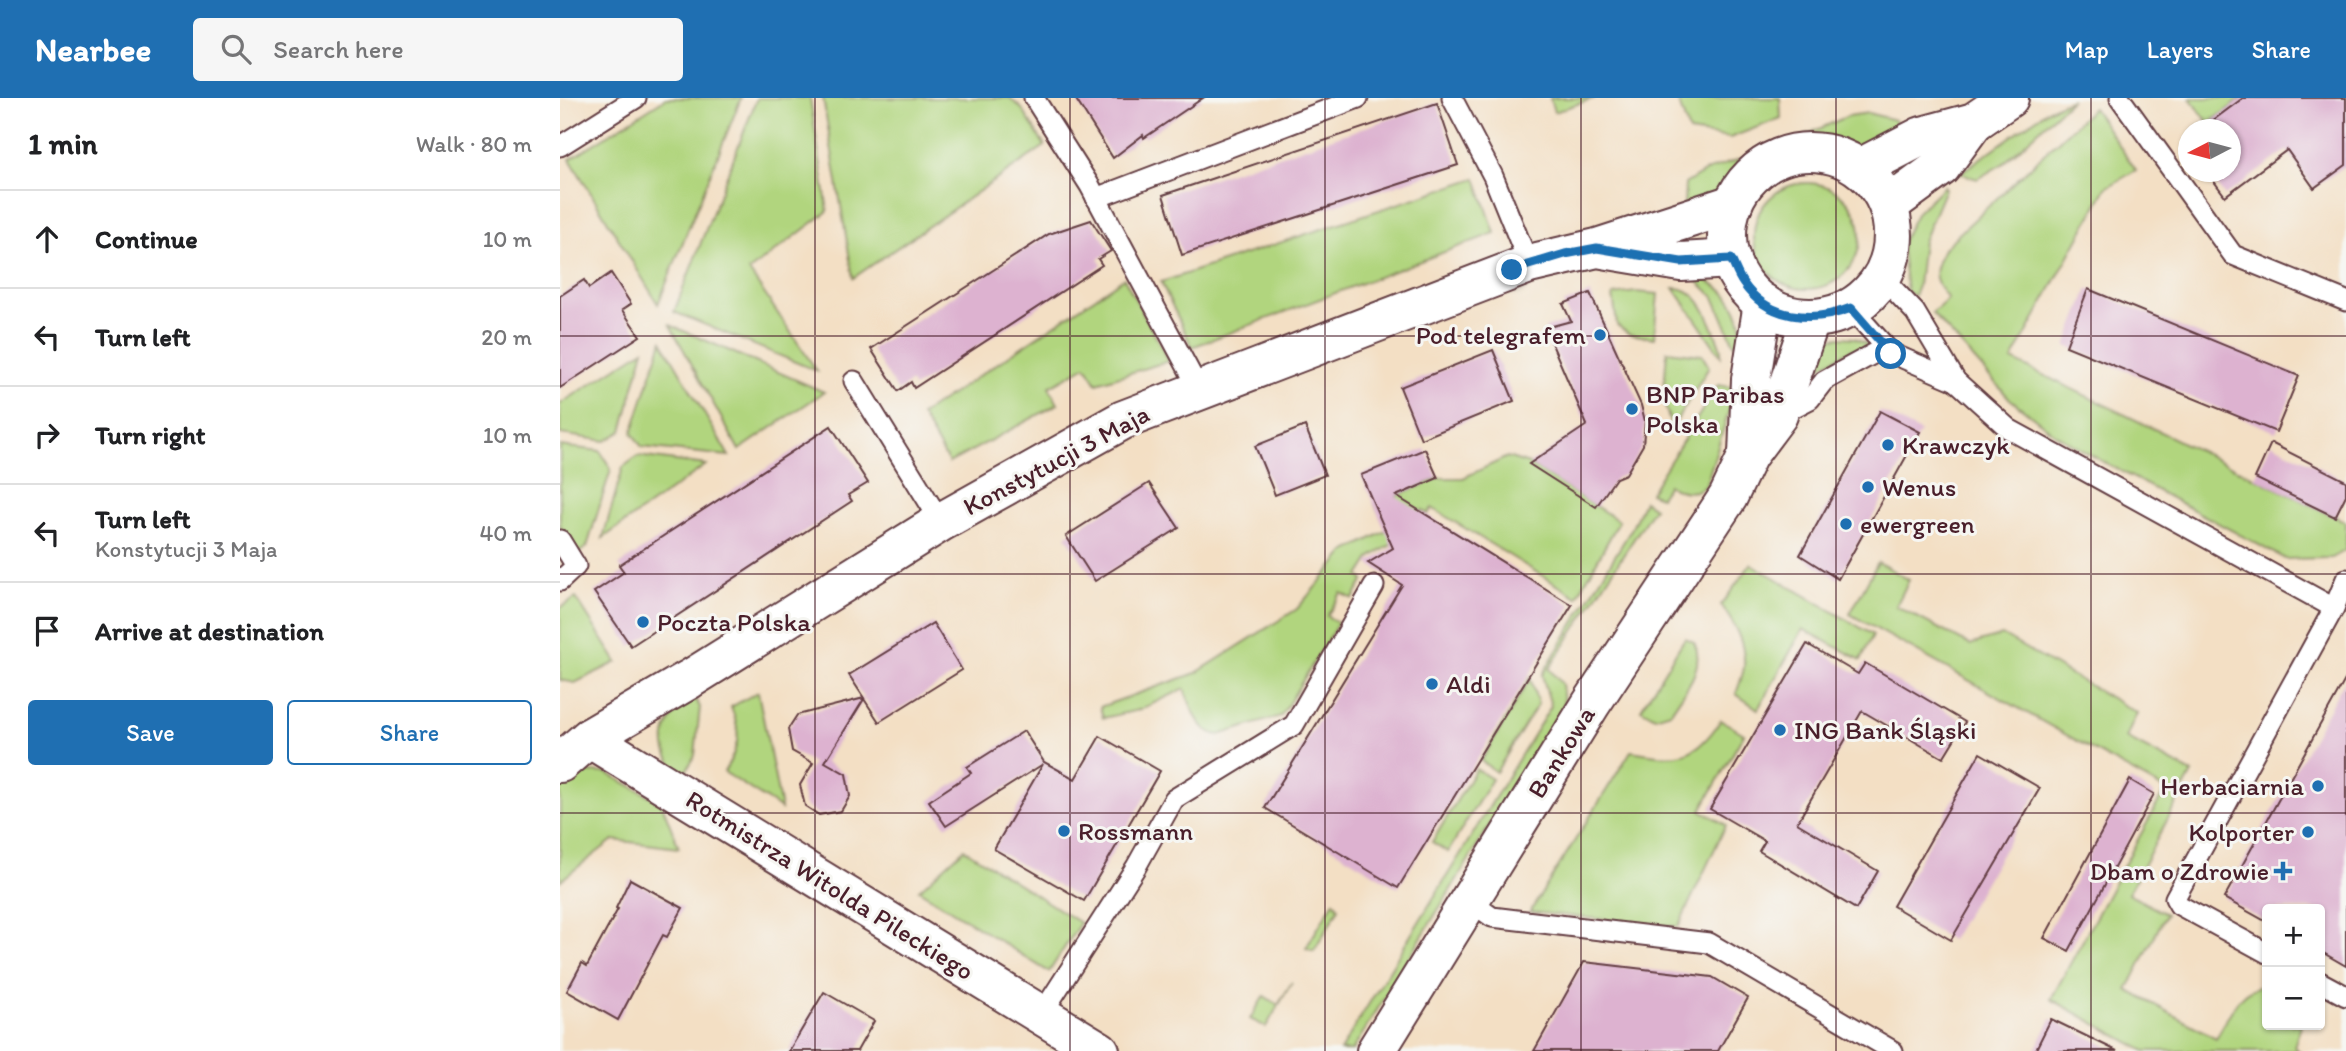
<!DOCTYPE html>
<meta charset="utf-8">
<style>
:root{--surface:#fff;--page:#f6f6f6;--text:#202124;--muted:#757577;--line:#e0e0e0;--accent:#1f6fb2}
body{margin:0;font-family:Itim,sans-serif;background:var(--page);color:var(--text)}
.controls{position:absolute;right:21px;bottom:21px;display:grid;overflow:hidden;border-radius:7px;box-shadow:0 2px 5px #0004}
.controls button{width:63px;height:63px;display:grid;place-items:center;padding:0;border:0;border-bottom:2px solid var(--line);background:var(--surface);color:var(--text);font:35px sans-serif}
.compass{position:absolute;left:1618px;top:21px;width:63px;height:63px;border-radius:50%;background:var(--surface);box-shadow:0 2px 5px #0004;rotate:264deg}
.stop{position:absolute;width:21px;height:21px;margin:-16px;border:5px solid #1f6fb2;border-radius:50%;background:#fff}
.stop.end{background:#1f6fb2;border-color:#fff;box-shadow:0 2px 7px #0008}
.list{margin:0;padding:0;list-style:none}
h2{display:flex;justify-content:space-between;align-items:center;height:91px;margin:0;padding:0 28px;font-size:30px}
h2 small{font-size:23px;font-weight:400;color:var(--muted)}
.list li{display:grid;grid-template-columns:46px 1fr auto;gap:21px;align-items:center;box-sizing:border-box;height:98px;padding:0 28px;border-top:2px solid var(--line)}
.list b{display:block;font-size:26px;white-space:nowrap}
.list p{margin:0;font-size:23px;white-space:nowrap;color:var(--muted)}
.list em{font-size:23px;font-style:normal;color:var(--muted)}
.actions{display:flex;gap:14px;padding:21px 28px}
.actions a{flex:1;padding:16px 0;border:2px solid var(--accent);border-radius:7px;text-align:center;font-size:24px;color:var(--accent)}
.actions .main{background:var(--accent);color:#fff}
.icon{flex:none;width:38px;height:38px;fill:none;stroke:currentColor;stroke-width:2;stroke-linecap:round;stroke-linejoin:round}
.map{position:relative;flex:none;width:1786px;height:953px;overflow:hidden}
header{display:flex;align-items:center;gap:42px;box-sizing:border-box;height:98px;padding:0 35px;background:var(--accent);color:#fff}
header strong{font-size:33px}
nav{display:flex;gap:38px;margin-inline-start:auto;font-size:24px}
.search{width:490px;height:63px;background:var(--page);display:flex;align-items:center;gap:18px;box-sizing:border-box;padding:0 24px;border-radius:7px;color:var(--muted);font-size:26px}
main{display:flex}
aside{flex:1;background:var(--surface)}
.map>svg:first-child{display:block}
</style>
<header>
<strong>Nearbee</strong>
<div class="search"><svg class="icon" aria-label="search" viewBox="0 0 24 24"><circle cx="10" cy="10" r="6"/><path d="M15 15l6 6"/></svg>Search here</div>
<nav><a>Map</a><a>Layers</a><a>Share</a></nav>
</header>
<main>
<aside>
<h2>1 min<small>Walk · 80 m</small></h2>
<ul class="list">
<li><svg class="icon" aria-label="ahead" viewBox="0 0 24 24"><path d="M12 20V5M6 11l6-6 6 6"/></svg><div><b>Continue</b></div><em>10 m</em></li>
<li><svg class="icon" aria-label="left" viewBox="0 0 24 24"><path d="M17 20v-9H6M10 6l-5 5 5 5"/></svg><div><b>Turn left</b></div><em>20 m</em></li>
<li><svg class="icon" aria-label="right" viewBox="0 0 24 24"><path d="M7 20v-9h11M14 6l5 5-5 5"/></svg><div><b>Turn right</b></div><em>10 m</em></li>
<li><svg class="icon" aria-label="left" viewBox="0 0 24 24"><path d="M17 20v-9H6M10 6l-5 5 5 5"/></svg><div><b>Turn left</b><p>Konstytucji 3 Maja</p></div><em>40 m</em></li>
<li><svg class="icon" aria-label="arrive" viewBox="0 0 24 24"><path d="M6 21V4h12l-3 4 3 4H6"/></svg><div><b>Arrive at destination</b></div></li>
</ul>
<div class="actions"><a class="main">Save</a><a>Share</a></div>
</aside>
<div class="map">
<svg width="1786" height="953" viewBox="0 0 1786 953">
<rect width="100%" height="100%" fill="#f6f6f2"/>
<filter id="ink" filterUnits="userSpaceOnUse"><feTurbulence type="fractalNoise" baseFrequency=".0143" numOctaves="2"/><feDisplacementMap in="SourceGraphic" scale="14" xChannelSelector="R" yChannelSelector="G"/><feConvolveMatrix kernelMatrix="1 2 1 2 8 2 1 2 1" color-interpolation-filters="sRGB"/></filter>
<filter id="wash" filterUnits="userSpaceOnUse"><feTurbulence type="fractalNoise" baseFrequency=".00686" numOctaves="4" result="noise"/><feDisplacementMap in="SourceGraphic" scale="28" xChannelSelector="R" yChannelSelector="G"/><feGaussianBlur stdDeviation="1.57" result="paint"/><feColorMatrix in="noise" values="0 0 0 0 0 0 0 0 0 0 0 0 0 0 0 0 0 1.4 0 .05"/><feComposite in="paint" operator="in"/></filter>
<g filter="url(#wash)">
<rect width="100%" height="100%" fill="#f3dfc4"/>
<g fill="#b1d57e" stroke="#7e7a54" stroke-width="2">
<polygon points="106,0 181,0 98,206 10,61"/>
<polygon points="197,0 250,0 268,113 189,173 257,273 114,214"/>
<polygon points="263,0 450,0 462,11 485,48 293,180"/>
<polygon points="990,0 1035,0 994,14"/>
<polygon points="1117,0 1220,0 1221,20 1170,40 1129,34"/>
<polygon points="1630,0 1683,0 1649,25"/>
<polygon points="1512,1 1444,65 1417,81 1400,75 1491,10"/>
<path d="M1533 10 1576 72 1546 90 1452 262 1786 424V452L1772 460 1725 461 1540 362 1495 336 1450 301 1372 215 1388 201C1371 180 1372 172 1385 149Z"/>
<polygon points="1308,15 1335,22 1339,35 1302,48 1232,43 1288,18"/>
<polygon points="1197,55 1177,72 1159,93 1124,108 1125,86 1146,73"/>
<polygon points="916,80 935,135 632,249 601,184"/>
<circle cx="1247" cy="138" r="53"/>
<polygon points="1384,88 1385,91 1363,143 1358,188 1354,198 1347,193 1341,145 1357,114"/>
<path d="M1130 176C1168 186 1184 212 1183 251L1173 244 1154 199Z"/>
<polygon points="564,180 609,263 537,285 526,268 489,289 498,306 389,365 361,317"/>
<path d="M1114 190C1142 189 1153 230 1161 251V258Z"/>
<polygon points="1076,194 1098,196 1094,240 1069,236 1057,227 1053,197"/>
<polygon points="110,227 264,294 179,352"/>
<polygon points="1280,239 1295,240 1313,248 1291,252 1256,271 1247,268 1264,241"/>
<polygon points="102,243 169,358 82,349 72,335"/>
<polygon points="84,252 62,333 45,343 0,336 0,306"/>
<polygon points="1107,253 1142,257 1149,269 1112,330 1103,302"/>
<path d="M1158 287 1176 290 1146 387C1134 398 1121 394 1108 387L1100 399 1090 395Z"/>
<polygon points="0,348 40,353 51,371 27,449 17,456 0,427"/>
<polygon points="78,358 146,367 43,440 63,369"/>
<path d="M947 359 969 366 1059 423 1017 499 872 410 868 416 862 412 846 438 811 459 799 478 804 482 793 501 781 495 767 518 778 525 721 618 659 637C637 634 632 608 624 591L579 612 543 620 540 609 636 575 737 511 785 454 828 432 815 407 878 380H903Z"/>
<polygon points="1084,403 1094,410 989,571 1002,586 1004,606 792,953 780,953 991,608 982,577 1072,430"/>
<path d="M1318 464 1349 482 1336 508 1410 547 1442 537 1577 615 1566 640 1632 675 1568 796 1606 816 1567 892 1656 940C1669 920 1679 885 1707 889V927H1741L1734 949 1739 953H1585L1491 901 1605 692 1290 516Z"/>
<path d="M1191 466 1313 537 1301 562 1243 531 1198 611 1176 596C1179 587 1183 577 1184 569 1186 546 1174 525 1161 507Z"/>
<polygon points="16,500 57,564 15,585 0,582 0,510"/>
<path d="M1125 540 1134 544C1146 570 1125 592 1111 614L1095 619 1081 611Z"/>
<polygon points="970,580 978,606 936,674 921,663"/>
<path d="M198 594 221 711 164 674C179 649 182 636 171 609Z"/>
<path d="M134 599 140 609 135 657 123 679C93 649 102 621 134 599Z"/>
<path d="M1161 622 1184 636 1141 712 1166 727 1118 829 970 814 1071 653C1117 661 1134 663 1161 622Z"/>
<polygon points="916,671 932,681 888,754 872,744"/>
<polygon points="31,674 47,675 101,704 119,750 53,742 0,783 0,686 11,680"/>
<polygon points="404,751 520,825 489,874 359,792"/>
<polygon points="774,803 779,810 754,853 746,850"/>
<polygon points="732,884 706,929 690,921 704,898 718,907"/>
</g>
<g id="blocks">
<g fill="#ddb2d0">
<polygon points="515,0 643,0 584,40 583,37 553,60"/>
<polygon points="1683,0 1786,0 1786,67 1754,90 1727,52 1665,98 1647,74 1670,74 1670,32 1640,32"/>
<polygon points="877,5 898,67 622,157 603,97"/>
<polygon points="531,122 551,153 538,161 542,167 354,290 351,284 338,293 311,251 489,136"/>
<polygon points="51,175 71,206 62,212 80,238 0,290 0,198 24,182 29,190"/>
<polygon points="1528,191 1739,278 1716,334 1506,248"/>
<polygon points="1030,195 1081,307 1085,323 1083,347 1066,376 1056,380 1036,409 969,366 1027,327 985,230 1011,223 1003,206"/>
<polygon points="933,252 954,303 861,341 840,289"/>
<polygon points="1320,313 1360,334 1278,481 1240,457"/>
<polygon points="271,328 308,385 288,397 292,403 71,548 34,494 64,474 59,467"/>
<polygon points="745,328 765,377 715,397 695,348"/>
<polygon points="1711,345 1786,383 1786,397 1775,419 1695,380"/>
<polygon points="865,351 878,380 836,398 1012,507 838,790 705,710 842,487 808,465 833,450 801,377"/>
<polygon points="589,385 619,430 535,483 506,438"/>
<polygon points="373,525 402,572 319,624 304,601 265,664 286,676 290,698 281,713 259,717 245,708 240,687 253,665 232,653 228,631 237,617 304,600 289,577"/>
<polygon points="1247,546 1298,576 1305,565 1405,624 1383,660 1302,613 1237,725 1318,773 1296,811 1199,753 1205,743 1150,711"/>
<polygon points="1786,580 1786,868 1760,853 1760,811 1707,811 1707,824 1664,800"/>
<polygon points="464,633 484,664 515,681 540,638 600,673 524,803 434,751 483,666 386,728 369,703 411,675 407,669"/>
<polygon points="1420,655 1480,690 1391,842 1333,808"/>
<polygon points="1570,682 1594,696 1509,853 1484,840"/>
<polygon points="70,781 123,810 107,839 103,837 58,922 7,893 22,865 27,868 58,811 56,810"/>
<polygon points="1024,864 1152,879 1188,900 1158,953 974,953"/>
<polygon points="264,894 314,923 297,953 229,953"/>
<polygon points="1491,921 1557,953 1475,953"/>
</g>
</g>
</g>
<g filter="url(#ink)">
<use href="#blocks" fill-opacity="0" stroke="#633c42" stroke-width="2"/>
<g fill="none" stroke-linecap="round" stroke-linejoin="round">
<g stroke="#633c42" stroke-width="23">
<g id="service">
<polyline points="474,0 530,88 639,291"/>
<polyline points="892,0 933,78 969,166"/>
<polyline points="1560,0 1673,157 1786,203"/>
<polyline points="0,48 76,0"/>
<polyline points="536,100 798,0"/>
<polyline points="1322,179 1355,214 1396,283 1449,331 1774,510 1615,800 1619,807 1707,855"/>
<polyline points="1291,210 1331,255 1396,283"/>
<polyline points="294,283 381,424"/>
<polyline points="1219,317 1250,301 1264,283 1324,250"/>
<polyline points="0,442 16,468 0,483"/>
<polyline points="1774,510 1786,481"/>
<polyline points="908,802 932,819 1149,845 1333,953"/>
<polyline points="1760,884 1786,898"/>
<polyline points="481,917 576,769 614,701 734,627 814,488"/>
</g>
</g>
<g stroke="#633c42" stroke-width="42">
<polyline id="minor" points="29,640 540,953"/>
</g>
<g stroke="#633c42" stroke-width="42">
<g id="tertiary">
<circle cx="1250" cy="137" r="83"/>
<polyline points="1300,70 1362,38 1414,24 1449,0"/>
<polyline points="1329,107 1381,69 1414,24"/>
<polyline points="1043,151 1121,164 1171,161"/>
<polyline points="1188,357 1191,281 1203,205"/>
<polyline points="0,665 29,640 130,581 381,424 563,322 969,166 1037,150 1173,106"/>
<polyline points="816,953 1031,606 1168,399 1188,357 1218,317 1251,220"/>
</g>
</g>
<use href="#service" stroke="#fff" stroke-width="19"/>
<use href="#minor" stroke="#fff" stroke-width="38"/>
<use href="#tertiary" stroke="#fff" stroke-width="38"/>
</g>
</g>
<g fill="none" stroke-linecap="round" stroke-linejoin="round" filter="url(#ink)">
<path stroke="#1f6fb2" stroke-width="9" d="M952 172 1005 156 1037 150 1121 164 1171 161C1175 169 1178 178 1183 185 1208 222 1253 225 1291 210L1331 256"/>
</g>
<path fill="none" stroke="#4a1f2b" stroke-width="2" stroke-opacity="0.55" d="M255 0V953M510 0V953M765 0V953M1021 0V953M1276 0V953M1531 0V953M0 238H1786M0 476H1786M0 715H1786"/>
<g fill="#1f6fb2" stroke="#f6f6f2" stroke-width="2.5">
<circle cx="1040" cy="237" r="7"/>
<circle cx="1072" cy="311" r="7"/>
<circle cx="1328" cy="347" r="7"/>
<circle cx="1308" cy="389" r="7"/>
<circle cx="1286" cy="426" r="7"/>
<circle cx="83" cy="524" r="7"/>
<circle cx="872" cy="586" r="7"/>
<circle cx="1220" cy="632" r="7"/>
<circle cx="1758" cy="688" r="7"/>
<circle cx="504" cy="733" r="7"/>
<circle cx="1748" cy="734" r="7"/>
<path d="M1719.5 762.5h7v7h7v7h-7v7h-7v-7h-7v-7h7z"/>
</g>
<g text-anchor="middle" stroke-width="6" stroke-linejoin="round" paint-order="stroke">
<g font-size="26" fill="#4a1f2b" stroke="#f6f6f2" text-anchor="start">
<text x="1026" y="246" text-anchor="end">Pod telegrafem</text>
<text x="1086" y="305">BNP Paribas<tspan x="1086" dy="30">Polska</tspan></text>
<text x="1342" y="356">Krawczyk</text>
<text x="1322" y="398">Wenus</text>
<text x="1300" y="435">ewergreen</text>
<text x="97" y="533">Poczta Polska</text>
<text x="886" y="595">Aldi</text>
<text x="1234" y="641">ING Bank Śląski</text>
<text x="1744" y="697" text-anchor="end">Herbaciarnia</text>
<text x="518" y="742">Rossmann</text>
<text x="1734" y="743" text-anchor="end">Kolporter</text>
<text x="1709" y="782" text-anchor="end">Dbam o Zdrowie</text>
</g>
<g font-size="26" fill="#4a1f2b" stroke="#f6f6f2">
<text transform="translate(496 362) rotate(-28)" y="9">Konstytucji 3 Maja</text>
<text transform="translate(1001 654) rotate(-58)" y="9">Bankowa</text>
<text transform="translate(270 787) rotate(32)" y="9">Rotmistrza Witolda Pileckiego</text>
</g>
</g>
</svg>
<div class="controls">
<button>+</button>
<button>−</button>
</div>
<svg class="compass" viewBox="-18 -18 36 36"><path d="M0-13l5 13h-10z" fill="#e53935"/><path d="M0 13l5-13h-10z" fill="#757577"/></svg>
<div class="stop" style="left:1331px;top:256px"></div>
<div class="stop end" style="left:952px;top:172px"></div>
</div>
</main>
